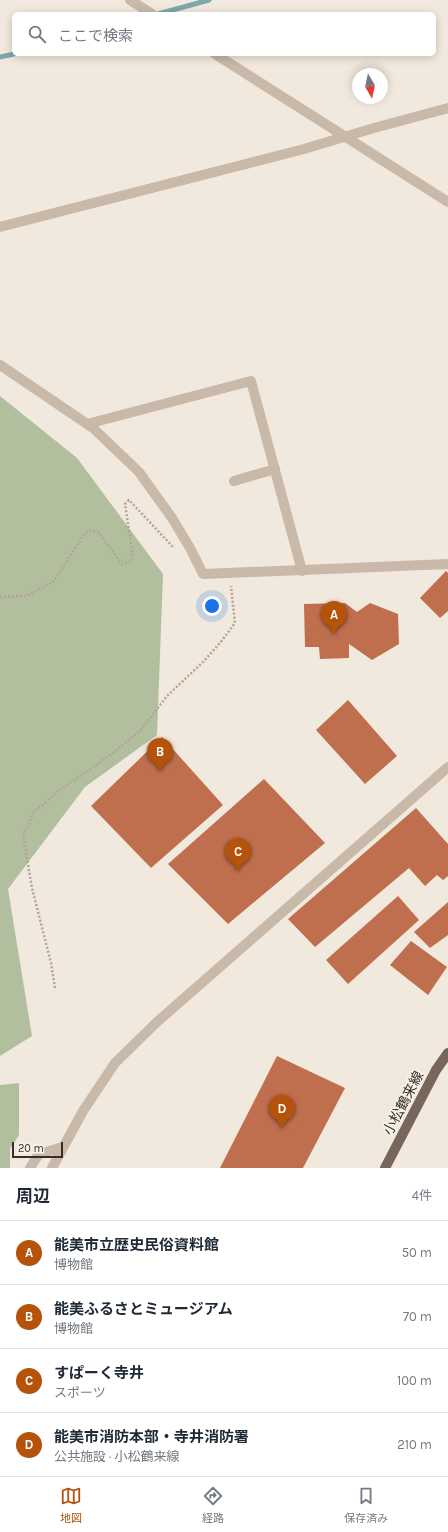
<!DOCTYPE html>
<html lang="ja">
<meta charset="utf-8">
<style>
:root{--surface:#fff;--page:#f6f6f7;--text:#1f2937;--muted:#747a83;--line:#e0e1e3;--accent:#b45309}
body{margin:0;font-family:Karla,"Noto Sans JP",sans-serif;background:var(--page);color:var(--text)}
.compass{position:absolute;left:352px;top:68px;width:36px;height:36px;border-radius:50%;background:var(--surface);box-shadow:0 2px 10px #0003;rotate:171deg}
.scale{position:absolute;left:12px;bottom:10px;width:51px;box-sizing:border-box;padding-left:4px;border:2px solid #362e29;border-top:0;font-size:11px;line-height:14px;white-space:nowrap;color:#362e29;-webkit-text-stroke:3px #f9f2e9;paint-order:stroke}
.you{position:absolute;left:212px;top:606px;width:14px;height:14px;margin:-10px;border:3px solid #fff;border-radius:50%;background:#1a73e8;box-shadow:0 0 0 6px #1a73e833}
.badge{display:grid;place-items:center;width:26px;height:26px;border-radius:50%;background:var(--accent);color:#fff;font-size:13px;font-weight:700}
.pin{position:absolute;translate:-50% -33px;filter:drop-shadow(0 1px 2px #0008)}
.pin::after{content:'';position:absolute;top:21px;width:14px;height:12px;background:inherit;clip-path:polygon(0 0,100% 0,50% 100%)}
.list{margin:0;padding:0;list-style:none}
h2{display:flex;justify-content:space-between;align-items:center;height:52px;margin:0;padding:0 16px;font-size:17px}
h2 small{font-size:13px;font-weight:400;color:var(--muted)}
.list li{display:grid;grid-template-columns:26px 1fr auto;gap:12px;align-items:center;box-sizing:border-box;height:64px;padding:0 16px;border-top:1px solid var(--line)}
.list b{display:block;font-size:15px;white-space:nowrap}
.list p{margin:0;font-size:13px;white-space:nowrap;color:var(--muted)}
.list em{font-size:13px;font-style:normal;color:var(--muted)}
.icon{flex:none;width:22px;height:22px;fill:none;stroke:currentColor;stroke-width:2;stroke-linecap:round;stroke-linejoin:round}
.map{position:relative;flex:none;width:448px;height:1168px;overflow:hidden}
.search{position:absolute;background:var(--surface);box-shadow:0 2px 10px #0003;left:12px;right:12px;top:12px;height:44px;display:flex;align-items:center;gap:10px;box-sizing:border-box;padding:0 14px;border-radius:6px;color:var(--muted);font-size:15px}
.sheet{height:308px;background:var(--surface)}
nav{display:flex;justify-content:space-around;align-items:center;box-sizing:border-box;height:56px;border-top:1px solid var(--line);background:var(--surface);font-size:11px;color:var(--muted)}
nav a{display:grid;justify-items:center;gap:2px}
nav .on{color:var(--accent)}
.map>svg:first-child{display:block}
</style>
<div class="map">
<svg width="448" height="1168" viewBox="0 0 448 1168">
<rect width="100%" height="100%" fill="#f1e9dd"/>
<g fill="#b2bf9e">
<polygon points="0,396 77,458 163,574 157,735 85,787 8,889 32,1036 0,1056"/>
<polygon points="19,1083 19,1135 10,1149 10,1168 0,1168 0,1085"/>
</g>
<g fill="none" stroke-linecap="round" stroke-linejoin="round">
<g stroke="#7da8ac" stroke-width="5">
<polyline points="158,14 209,0"/>
<polyline points="0,57 14,54"/>
</g>
</g>
<g fill="#bf6f4d">
<polygon points="446,571 448,573 448,611 440,618 420,598"/>
<polygon points="345,603 357,612 370,603 398,614 399,644 372,660 349,644 349,658 320,659 319,647 305,647 304,604"/>
<polygon points="348,700 397,756 365,784 316,730"/>
<polygon points="162,737 223,805 151,868 91,806"/>
<polygon points="264,779 325,843 228,924 168,864"/>
<polygon points="416,808 448,844 448,876 443,880 437,875 425,886 409,868 315,947 288,919"/>
<polygon points="398,896 419,920 348,984 326,960"/>
<polygon points="448,902 448,935 430,948 414,932"/>
<polygon points="411,941 447,967 428,995 390,965"/>
<polygon points="277,1056 345,1088 303,1168 220,1168"/>
</g>
<g fill="none" stroke-linecap="round" stroke-linejoin="round">
<g stroke="#b4a494" stroke-width="2.5" stroke-dasharray="2 2" stroke-linecap="butt">
<polyline points="0,597 26,596 53,582 84,535 90,530 99,533 122,564 130,562 133,557 125,504 129,500 173,547"/>
<polyline points="55,988 51,963 32,888 23,836 34,812 57,792 109,756 140,731 167,696 204,661 220,643 235,623 231,586"/>
</g>
<g stroke="#c8b9a9" stroke-width="10">
<polyline points="0,227 304,149 374,128 448,108"/>
<polyline points="0,365 93,428 139,472 172,518 190,548 203,574 448,564"/>
<polyline points="87,424 251,381 302,571"/>
<polyline points="234,481 275,469"/>
<polyline points="30,1168 39,1154 63,1147"/>
</g>
<g stroke="#c8b9a9" stroke-width="10">
<polyline points="130,0 152,14"/>
<polyline points="215,54 448,202"/>
<polyline points="52,1168 83,1111 115,1063 157,1022 448,767"/>
</g>
<polyline stroke="#77665b" stroke-width="10" points="385,1168 436,1070 448,1053"/>
</g>
<g text-anchor="middle" stroke-width="3.5" stroke-linejoin="round" paint-order="stroke">
<g font-size="14" fill="#362e29" stroke="#f9f2e9">
<text transform="translate(403 1103) rotate(-62)" y="5">小松鶴来線</text>
</g>
</g>
</svg>
<svg class="compass" viewBox="-18 -18 36 36"><path d="M0-13l5 13h-10z" fill="#e53935"/><path d="M0 13l5-13h-10z" fill="#747a83"/></svg>
<div class="scale">20 m</div>
<div class="you"></div>
<div class="pin badge" style="left:334px;top:634px">A</div>
<div class="pin badge" style="left:160px;top:771px">B</div>
<div class="pin badge" style="left:238px;top:871px">C</div>
<div class="pin badge" style="left:282px;top:1128px">D</div>
<div class="search"><svg class="icon" aria-label="search" viewBox="0 0 24 24"><circle cx="10" cy="10" r="6"/><path d="M15 15l6 6"/></svg>ここで検索</div>
</div>
<section class="sheet">
<h2>周辺<small>4件</small></h2>
<ul class="list">
<li><span class="badge">A</span><div><b>能美市立歴史民俗資料館</b><p>博物館</p></div><em>50 m</em></li>
<li><span class="badge">B</span><div><b>能美ふるさとミュージアム</b><p>博物館</p></div><em>70 m</em></li>
<li><span class="badge">C</span><div><b>すぱーく寺井</b><p>スポーツ</p></div><em>100 m</em></li>
<li><span class="badge">D</span><div><b>能美市消防本部・寺井消防署</b><p>公共施設 · 小松鶴来線</p></div><em>210 m</em></li>
</ul>
</section>
<nav>
<a class="on"><svg class="icon" aria-label="map" viewBox="0 0 24 24"><path d="M3 6l6-2 6 2 6-2v14l-6 2-6-2-6 2zM9 4v14M15 6v14"/></svg>地図</a>
<a><svg class="icon" aria-label="directions" viewBox="0 0 24 24"><path d="M12 3l9 9-9 9-9-9zM9 14v-3h6M13 9l2 2-2 2"/></svg>経路</a>
<a><svg class="icon" aria-label="saved" viewBox="0 0 24 24"><path d="M7 4h10v16l-5-4-5 4z"/></svg>保存済み</a>
</nav>
